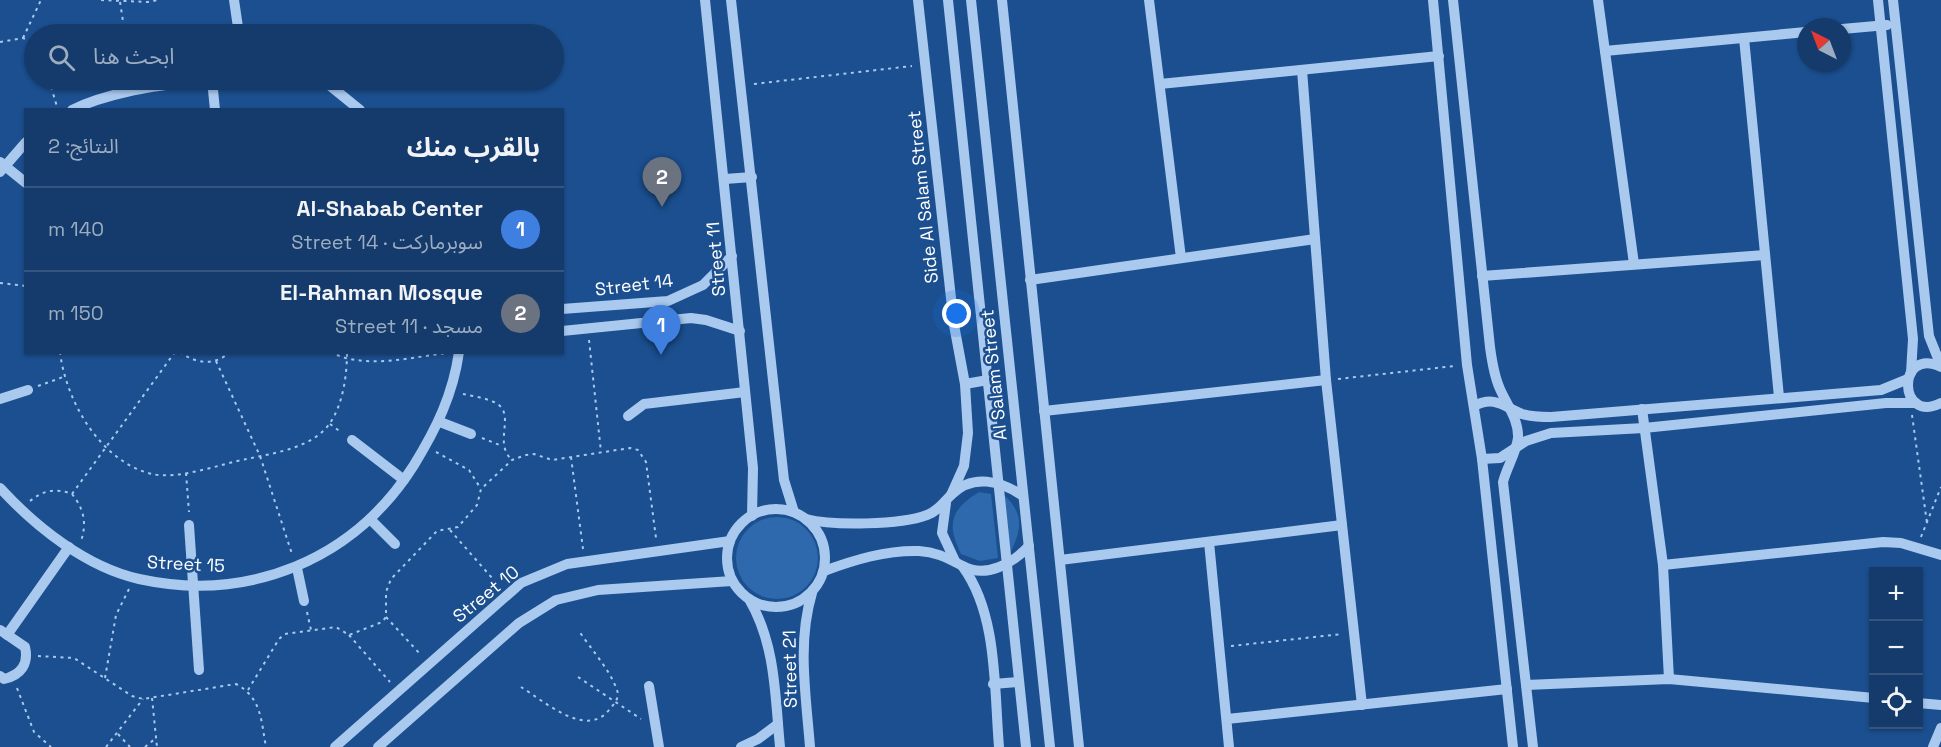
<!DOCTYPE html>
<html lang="ar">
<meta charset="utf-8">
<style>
:root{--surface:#143b6b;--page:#1d4271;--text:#f1f3f6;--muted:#9dadc1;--line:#33557e;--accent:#ffd166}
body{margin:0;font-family:"Space Grotesk","Noto Sans Arabic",sans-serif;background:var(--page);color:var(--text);direction:rtl}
.controls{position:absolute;right:18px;bottom:18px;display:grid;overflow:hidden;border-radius:0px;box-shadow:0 2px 4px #0004}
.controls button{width:54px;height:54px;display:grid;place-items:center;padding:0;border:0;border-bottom:2px solid var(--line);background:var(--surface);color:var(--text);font:30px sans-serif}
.compass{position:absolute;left:1797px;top:18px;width:54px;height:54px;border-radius:50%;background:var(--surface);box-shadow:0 2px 4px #0004;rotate:318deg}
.you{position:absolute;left:957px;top:314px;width:21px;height:21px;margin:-15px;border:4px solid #fff;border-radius:50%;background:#1a73e8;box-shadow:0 0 0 9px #1a73e833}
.badge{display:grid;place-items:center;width:39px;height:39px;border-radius:50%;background:var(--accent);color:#fff;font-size:20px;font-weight:700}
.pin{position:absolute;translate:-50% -50px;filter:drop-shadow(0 2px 3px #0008)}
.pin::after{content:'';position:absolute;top:32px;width:21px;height:18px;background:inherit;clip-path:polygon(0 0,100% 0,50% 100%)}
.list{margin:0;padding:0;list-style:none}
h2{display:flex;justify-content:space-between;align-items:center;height:78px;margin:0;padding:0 24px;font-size:26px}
h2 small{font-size:20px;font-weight:400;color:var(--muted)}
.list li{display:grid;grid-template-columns:39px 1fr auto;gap:18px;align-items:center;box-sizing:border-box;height:84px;padding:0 24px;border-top:2px solid var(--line)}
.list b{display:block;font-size:22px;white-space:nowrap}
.list p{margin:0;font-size:20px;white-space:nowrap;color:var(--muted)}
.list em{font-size:20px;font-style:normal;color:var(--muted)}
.icon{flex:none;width:33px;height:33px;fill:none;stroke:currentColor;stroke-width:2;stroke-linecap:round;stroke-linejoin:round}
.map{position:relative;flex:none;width:1941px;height:747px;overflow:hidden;direction:ltr}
.search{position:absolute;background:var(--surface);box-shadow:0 2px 4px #0004;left:24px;top:24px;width:540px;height:66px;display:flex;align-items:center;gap:15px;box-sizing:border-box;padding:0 21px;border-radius:33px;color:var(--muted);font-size:22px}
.panel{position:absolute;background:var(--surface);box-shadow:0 2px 4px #0004;left:24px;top:108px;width:540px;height:246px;border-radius:0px;direction:rtl}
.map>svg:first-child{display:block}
</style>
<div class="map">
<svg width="1941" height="747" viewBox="0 0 1941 747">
<rect width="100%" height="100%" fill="#1b4f8f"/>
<g fill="#2e69ad">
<path d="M979 492 991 494 998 558 980 561 961 554C946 524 951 509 979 492Z"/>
<path d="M1004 495C1024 513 1022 530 1010 553Z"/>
<circle cx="777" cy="558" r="41"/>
</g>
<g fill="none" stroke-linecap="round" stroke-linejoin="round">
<g stroke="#a9c9ee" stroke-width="2" stroke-dasharray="3 4.5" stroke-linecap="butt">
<polyline points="101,0 148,2 158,0"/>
<polyline points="120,2 125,34"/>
<polyline points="23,38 41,0"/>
<polyline points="0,42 23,38 34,43"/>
<polyline points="49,80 58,110"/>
<polyline points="754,84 912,66"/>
<polyline points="0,283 26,286"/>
<polyline points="589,340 601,452"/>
<path d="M60 352C66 402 101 462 152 474 179 480 220 464 247 459 274 453 313 448 330 423 343 404 347 375 347 352"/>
<path d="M180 352C196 364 215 366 230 352"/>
<path d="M330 352C366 370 410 357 448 353"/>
<polyline points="216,361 260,456 292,554"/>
<polyline points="1338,379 1454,366"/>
<polyline points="38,386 66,376"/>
<path d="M463 394C473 396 485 398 494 402 518 413 492 442 512 460"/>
<polyline points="1912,415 1927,523"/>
<polyline points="330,424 342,433"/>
<polyline points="482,438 502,446"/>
<polyline points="436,452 469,470 481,489"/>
<polyline points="571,457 583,549"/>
<polyline points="186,473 189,512"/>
<polyline points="72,494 175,352"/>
<path d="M30 501C43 490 56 488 72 494 84 509 87 523 81 541"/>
<polyline points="450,530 499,586"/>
<polyline points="1921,537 1941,487"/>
<polyline points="307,612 311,630"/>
<polyline points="386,617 421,655"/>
<polyline points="349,635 390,682"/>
<polyline points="1231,646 1342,634"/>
<path d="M38 656 74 658 132 696 143 699 236 684C262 698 261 721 266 747"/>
<polyline points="578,677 641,719"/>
<polyline points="105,678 116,615 129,589"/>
<path d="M521 687C544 701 586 739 609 710 614 704 620 698 617 690 610 670 591 649 579 631"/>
<polyline points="17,688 34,732 51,747"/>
<polyline points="248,690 279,639 285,634 336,627 349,635 382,622 386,617 386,592 391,579 437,531 458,527 477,505 481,489 512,460 526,455 534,454 552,460 630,448 638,450 646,462 656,538"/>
<polyline points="152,698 157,747"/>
<polyline points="118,734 130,747"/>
<polyline points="106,747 143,699"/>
<polyline points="145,747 156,738"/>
</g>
<g stroke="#a9c9ee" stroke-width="10">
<polyline points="234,0 239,34"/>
<polyline points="705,0 753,468 752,516"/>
<polyline points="731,0 784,480 794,512"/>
<polyline points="918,0 954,325 965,384 968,433 964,466 951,495"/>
<polyline points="948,0 1026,747"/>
<polyline points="971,0 1050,747"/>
<polyline points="1002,0 1079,747"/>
<polyline points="1149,0 1181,258"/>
<polyline points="1433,0 1467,365 1482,459 1513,747"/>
<path d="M1453 0 1490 347C1492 362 1494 376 1500 389 1507 405 1519 420 1518 438 1516 453 1507 467 1503 482L1533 747"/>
<polyline points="1598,0 1634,264"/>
<polyline points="1878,0 1913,339 1911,373"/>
<polyline points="1893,0 1929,336 1941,366"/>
<polyline points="1842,29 1887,25"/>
<polyline points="1744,38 1779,397"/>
<polyline points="1605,51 1806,32"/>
<polyline points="1302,70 1326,380 1362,705"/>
<polyline points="212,80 215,110"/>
<polyline points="323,80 360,110"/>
<polyline points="1160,84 1439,56"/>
<path d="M72 110C111 91 158 86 200 80"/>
<polyline points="0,162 26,183"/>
<polyline points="0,172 26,142"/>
<polyline points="725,179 752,177"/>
<polyline points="1482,276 1765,255"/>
<polyline points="1030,280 1315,239"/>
<polyline points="562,309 668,301 703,285 732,256"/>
<polyline points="562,331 691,318 706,320 740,331"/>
<path d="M1941 367C1896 346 1898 425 1941 403"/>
<polyline points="965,384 988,380"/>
<polyline points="0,399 28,390"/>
<path d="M1474 406C1495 395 1504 407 1522 414 1532 417 1541 417 1551 417L1881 390 1908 379"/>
<polyline points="1642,409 1663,565 1669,679"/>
<polyline points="1044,411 1326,380"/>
<polyline points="628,416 644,404 745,392"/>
<polyline points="440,422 471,434"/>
<polyline points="352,440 404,480"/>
<polyline points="1482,459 1500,458 1526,441 1551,433 1644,428 1886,403 1916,403"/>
<path d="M0 488C36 527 86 567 139 579 249 603 354 560 414 465 436 429 453 395 459 352"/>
<polyline points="946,503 942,533 955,561"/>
<circle cx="776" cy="558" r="49"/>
<polyline points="370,519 395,544"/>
<path d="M806 519C833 526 900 525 927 515 938 511 943 503 951 495 973 473 1001 481 1023 496"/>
<polyline points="189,525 199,670"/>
<polyline points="1209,542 1229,747"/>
<polyline points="1060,560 1342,525"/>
<polyline points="1663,565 1883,542 1901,543 1941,555"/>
<path d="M963 567C998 615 994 689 999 747"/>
<polyline points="297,568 304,601"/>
<path d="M824 571C854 560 886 550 919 551 937 552 947 558 963 566 986 579 1013 563 1029 546"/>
<path d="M749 599C776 645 775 696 780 747"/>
<path d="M0 630 25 647C29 664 21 675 4 679L0 676"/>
<polyline points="7,635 69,547"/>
<polyline points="993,684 1019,682"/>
<polyline points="1526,685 1669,679 1874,698"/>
<polyline points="649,686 659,747"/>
<polyline points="1918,703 1941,705"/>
<polyline points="1227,719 1507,689"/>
<polyline points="335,747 521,583 567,564 730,541"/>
<polyline points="378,747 519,623 556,600 598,590 732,581"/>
<polyline points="741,747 758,739 778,724"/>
<path d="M810 747C806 695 797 643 812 593"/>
<polyline points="1933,747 1941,728"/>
</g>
</g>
<g text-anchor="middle" stroke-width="5" stroke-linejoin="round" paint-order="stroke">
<g font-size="18" fill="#fff" stroke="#1b4f8f">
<text transform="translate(923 197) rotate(-96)" y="6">Side Al Salam Street</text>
<text transform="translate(716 259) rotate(-95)" y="6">Street 11</text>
<text transform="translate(634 285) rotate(-7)" y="6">Street 14</text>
<text transform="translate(994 375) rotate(-96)" y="6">Al Salam Street</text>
<text transform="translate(186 564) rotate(3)" y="6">Street 15</text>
<text transform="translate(486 594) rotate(-39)" y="6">Street 10</text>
<text transform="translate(790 669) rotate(-91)" y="6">Street 21</text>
</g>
</g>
</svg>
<div class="controls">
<button>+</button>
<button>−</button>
<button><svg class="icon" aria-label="locate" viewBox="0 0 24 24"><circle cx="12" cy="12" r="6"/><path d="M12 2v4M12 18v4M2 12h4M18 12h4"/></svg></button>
</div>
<svg class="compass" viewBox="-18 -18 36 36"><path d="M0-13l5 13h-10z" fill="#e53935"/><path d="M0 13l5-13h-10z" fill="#9dadc1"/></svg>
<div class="you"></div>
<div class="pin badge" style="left:661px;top:355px;background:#3f7fe0">1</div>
<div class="pin badge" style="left:662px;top:207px;background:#6b7280">2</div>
<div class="search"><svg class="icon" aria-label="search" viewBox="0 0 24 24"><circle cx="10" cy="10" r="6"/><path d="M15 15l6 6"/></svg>ابحث هنا</div>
<section class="panel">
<h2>بالقرب منك<small>النتائج: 2</small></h2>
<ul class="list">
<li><span class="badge" style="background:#3f7fe0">1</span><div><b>Al-Shabab Center</b><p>سوبرماركت · Street 14</p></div><em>140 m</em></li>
<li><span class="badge" style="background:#6b7280">2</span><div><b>El-Rahman Mosque</b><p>مسجد · Street 11</p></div><em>150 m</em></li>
</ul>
</section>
</div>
